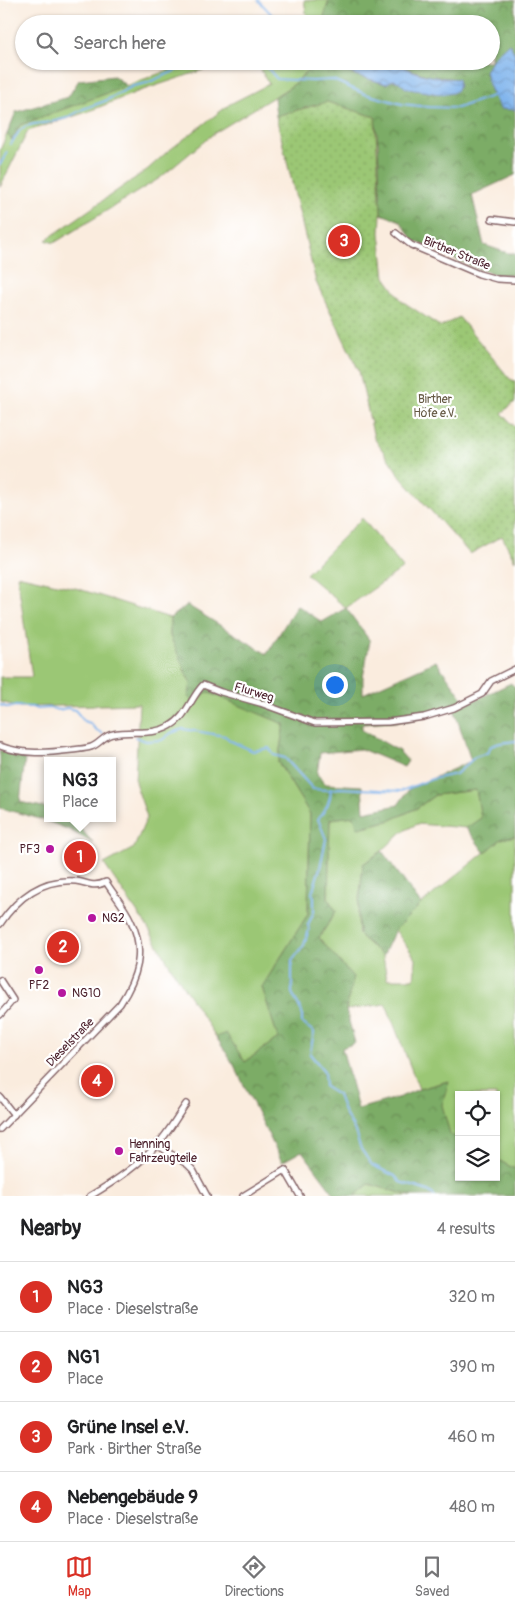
<!DOCTYPE html>
<meta charset="utf-8">
<style>
:root{--surface:#fff;--page:#f2f2f2;--text:#202124;--muted:#757577;--line:#e0e0e0;--accent:#d93025}
body{margin:0;font-family:Pangolin,sans-serif;background:var(--page);color:var(--text)}
.controls{position:absolute;right:15px;bottom:15px;display:grid;overflow:hidden;border-radius:0px;box-shadow:0 1px 4px #0004}
.controls button{width:45px;height:45px;display:grid;place-items:center;padding:0;border:0;border-bottom:1px solid var(--line);background:var(--surface);color:var(--text);font:25px sans-serif}
.you{position:absolute;left:334px;top:684px;width:18px;height:18px;margin:-12px;border:4px solid #fff;border-radius:50%;background:#1a73e8;box-shadow:0 0 0 8px #1a73e833}
.badge{display:grid;place-items:center;width:32px;height:32px;border-radius:50%;background:var(--accent);color:#fff;font-size:16px;font-weight:700}
.pin{position:absolute;translate:-50% -50%;border:2px solid #fff;box-shadow:0 1px 5px #0006}
.popup{position:absolute;left:44px;top:757px;width:72px;height:65px;box-sizing:border-box;display:grid;place-content:center;border-radius:0px;background:var(--surface);filter:drop-shadow(0 1px 4px #0005);font-size:16px;white-space:nowrap;color:var(--muted)}
.popup b{font-size:19px;color:var(--text)}
.popup::after{content:'';position:absolute;left:50%;top:100%;margin-left:-10px;border:10px solid transparent;border-top-color:var(--surface)}
.list{margin:0;padding:0;list-style:none}
h2{display:flex;justify-content:space-between;align-items:center;height:65px;margin:0;padding:0 20px;font-size:21px}
h2 small{font-size:16px;font-weight:400;color:var(--muted)}
.list li{display:grid;grid-template-columns:32px 1fr auto;gap:15px;align-items:center;box-sizing:border-box;height:70px;padding:0 20px;border-top:1px solid var(--line)}
.list b{display:block;font-size:19px;white-space:nowrap}
.list p{margin:0;font-size:16px;white-space:nowrap;color:var(--muted)}
.list em{font-size:16px;font-style:normal;color:var(--muted)}
.icon{flex:none;width:28px;height:28px;fill:none;stroke:currentColor;stroke-width:2;stroke-linecap:round;stroke-linejoin:round}
.map{position:relative;flex:none;width:515px;height:1196px;overflow:hidden}
.search{position:absolute;background:var(--surface);box-shadow:0 1px 4px #0004;left:15px;right:15px;top:15px;height:55px;display:flex;align-items:center;gap:12px;box-sizing:border-box;padding:0 18px;border-radius:28px;color:var(--muted);font-size:19px}
.sheet{height:345px;background:var(--surface)}
nav{display:flex;justify-content:space-around;align-items:center;box-sizing:border-box;height:70px;border-top:1px solid var(--line);background:var(--surface);font-size:14px;color:var(--muted)}
nav a{display:grid;justify-items:center;gap:2px}
nav .on{color:var(--accent)}
.map>svg:first-child{display:block}
</style>
<div class="map">
<svg width="515" height="1196" viewBox="0 0 515 1196">
<defs>
<pattern id="forest-crowns" width="20" height="18" patternUnits="userSpaceOnUse" patternTransform="scale(1.25)"><rect width="20" height="18" fill="#7cac66"/><path d="M2 6a3 3 0 1 1 6 0M12 15a3 3 0 1 1 6 0" fill="none" stroke="#688b54"/></pattern>
<pattern id="garden-dots" width="8" height="8" patternUnits="userSpaceOnUse" patternTransform="scale(1.25)"><rect width="8" height="8" fill="#9bc774"/><path d="M2 2h.1M6 6h.1" fill="none" stroke="#87aa65" stroke-width="1.8" stroke-linecap="round"/></pattern>
<pattern id="water-waves" width="16" height="10" patternUnits="userSpaceOnUse" patternTransform="scale(1.25)"><rect width="16" height="10" fill="#7eb3ec"/><path d="M0 5q4-4 8 0t8 0" fill="none" stroke="#6991bf"/></pattern>
</defs>
<rect width="100%" height="100%" fill="#fff"/>
<filter id="ink" filterUnits="userSpaceOnUse"><feTurbulence type="fractalNoise" baseFrequency=".02" numOctaves="2"/><feDisplacementMap in="SourceGraphic" scale="10" xChannelSelector="R" yChannelSelector="G"/><feConvolveMatrix kernelMatrix="1 2 1 2 8 2 1 2 1" color-interpolation-filters="sRGB"/></filter>
<filter id="wash" filterUnits="userSpaceOnUse"><feTurbulence type="fractalNoise" baseFrequency=".0096" numOctaves="4" result="noise"/><feDisplacementMap in="SourceGraphic" scale="20" xChannelSelector="R" yChannelSelector="G"/><feGaussianBlur stdDeviation="1.12" result="paint"/><feColorMatrix in="noise" values="0 0 0 0 0 0 0 0 0 0 0 0 0 0 0 0 0 1.4 0 .05"/><feComposite in="paint" operator="in"/></filter>
<g filter="url(#wash)">
<rect width="100%" height="100%" fill="#faecde"/>
<g fill="#9bc774" stroke="#727350">
<polygon points="304,0 329,0 322,24 308,24"/>
<polygon points="193,61 215,61 203,70 137,92 87,112 28,131 0,187 0,150 7,134 12,139 20,125"/>
<polygon points="244,61 312,61 311,67 293,85 213,134 160,178 54,243 46,240 148,169 167,152 230,104 269,84 259,67"/>
<polygon points="362,518 403,568 346,608 306,574"/>
<polygon points="17,575 79,589 170,618 170,636 191,684 284,724 278,762 310,814 308,914 262,987 278,1038 245,1062 226,1034 216,1037 172,969 148,928 104,864 134,848 147,817 135,782 139,704 20,707 0,702 0,677 32,677"/>
<polygon points="476,790 482,818 467,828 417,824 402,832 382,851 363,864 358,914 359,935 383,956 387,979 414,979 416,959 395,930 421,904 501,839 515,836 515,1169 496,1159 496,1095 459,1095 459,1139 450,1134 441,1105 448,1081 419,1089 386,1004 346,1010 352,977 319,938 336,911 328,899 330,819 354,816 359,828 391,820 417,808 435,795"/>
<polygon points="368,1184 412,1196 355,1196"/>
</g>
<g fill="url(#forest-crowns)" stroke="#636648" fill-rule="evenodd">
<path d="M329 0H515V175L472 195 484 245 508 253H515V275L494 274 471 266 414 241 400 221 381 214 378 143 375 117 327 102 276 116 274 97C288 89 308 77 312 61H331V63L355 75 386 84 393 80 400 82 458 79 429 76 386 61H491V24H322Z"/>
<polygon points="114,76 127,86 20,125 12,140 7,134 16,112 68,97 79,80"/>
<path d="M187 605 267 654 297 605 322 622 346 608 370 641 363 677V694L436 661 467 704 511 683 515 687V836L501 839 485 853 466 828 481 818 476 790 435 795 417 808 391 820 358 828 354 816 330 819 328 899 336 911 319 938 353 977 346 1010 355 1043 342 1048 358 1109 400 1097 419 1089 449 1081 442 1105 450 1134 459 1139V1177H496V1159L515 1169V1196H412L369 1184 355 1196H334L335 1195 302 1151 282 1162 234 1065 216 1037 226 1033 245 1062 278 1038 262 987 308 914 310 814 278 762 284 724 207 692 195 703 188 697 191 684 170 636V618ZM454 709 471 761 409 789 398 805 364 812 362 786 326 784 317 774 320 753 361 749 404 767 408 761 399 751 362 730V724L407 721Z"/>
<polygon points="0,750 25,759 20,802 47,808 48,818 72,818 93,843 70,830 44,820 0,808"/>
<polygon points="382,851 421,904 395,930 383,956 359,935 358,914 363,864"/>
</g>
<polygon fill="url(#garden-dots)" stroke="#727350" points="327,102 375,117 381,214 380,233 385,277 402,301 441,327 459,317 510,379 515,381 515,402 502,413 515,427 515,561 502,536 470,554 403,480 374,438 359,371 316,282 276,116"/>
<g fill="url(#water-waves)" stroke="#64698c">
<polygon points="509,43 515,54 515,110 500,109 490,90 485,71 494,57"/>
<path d="M331 61H358L369 65C389 54 409 73 430 76 439 78 449 78 458 79 464 101 433 93 422 91 417 90 410 90 406 88 400 84 402 82 393 80L386 84 355 75 331 63Z"/>
</g>
<g fill="none" stroke-linecap="round" stroke-linejoin="round">
<g stroke="#7eb3ec" stroke-width="2">
<polyline points="258,0 277,20 278,24"/>
<polyline points="256,61 265,65 277,79 312,81 333,80 365,94 402,104 429,107 457,108 495,95"/>
<polyline points="11,144 20,130 26,126 34,124 51,122 67,118 83,109 105,101 133,86 147,83 184,67 200,67 211,61"/>
<polyline points="0,165 7,152"/>
<polyline points="0,705 9,708 14,706 32,707 37,709 50,708 59,710 67,708 75,710 84,721 90,723 95,729 103,734"/>
<polyline points="135,737 146,741 162,740 171,733 183,729 225,736 231,741 253,751 269,748 274,755 285,758 313,789 328,790 339,788 401,791 432,779 456,774 475,757 487,753 491,746 500,743 515,741"/>
<path d="M331 789C331 801 326 810 318 819L326 839 320 868 312 893 314 897V911L308 925 309 929 304 945 292 961V993L302 1012V1023L314 1032 310 1054 324 1071 325 1087 338 1095 345 1114 354 1129 361 1149 372 1165 395 1176 400 1182 428 1191 435 1196"/>
</g>
</g>
</g>
<g filter="url(#ink)">
<g fill="none" stroke-linecap="round" stroke-linejoin="round">
<g stroke="#88676a" stroke-width="8">
<g id="minor">
<polyline points="492,219 515,222"/>
<polyline points="396,233 411,245 479,274 497,279 515,280"/>
<path d="M0 746C24 755 47 753 72 750 78 749 85 749 91 747 100 744 104 735 113 734 132 730 152 736 170 726 187 717 191 697 203 685L221 692 260 703 315 723 388 722 424 717 454 708 482 694 491 681 515 669"/>
<path d="M0 924C18 897 42 878 76 881 89 883 93 888 106 882 114 895 125 907 131 921 146 951 137 978 120 1004L0 1129"/>
<polyline points="0,980 13,1000 0,1015"/>
<polyline points="0,1097 14,1115"/>
<polyline points="157,1145 188,1165 193,1170 207,1196"/>
<path d="M90 1196C114 1182 137 1167 156 1146 168 1134 176 1118 186 1104"/>
<polyline points="243,1196 285,1170 300,1196"/>
</g>
</g>
<use href="#minor" stroke="#fff" stroke-width="5"/>
</g>
</g>
<g fill="#b5179e" stroke="#fff" stroke-width="2">
<circle cx="50" cy="849" r="5"/>
<circle cx="92" cy="918" r="5"/>
<circle cx="39" cy="970" r="5"/>
<circle cx="62" cy="993" r="5"/>
<circle cx="119" cy="1151" r="5"/>
</g>
<g text-anchor="middle" stroke-width="4.5" stroke-linejoin="round" paint-order="stroke">
<g font-size="12" fill="#4a1f2b" stroke="#fff">
<text transform="translate(457 253) rotate(22)" y="4">Birther Straße</text>
<text transform="translate(254 692) rotate(17)" y="4">Flurweg</text>
<text transform="translate(70 1042) rotate(-46)" y="4">Dieselstraße</text>
</g>
<g font-size="12" fill="#665a45" stroke="#fff">
<text x="435" y="403">Birther<tspan x="435" dy="14">Höfe e.V.</tspan></text>
</g>
<g font-size="12" fill="#4a1f2b" stroke="#fff" text-anchor="start">
<text x="40" y="853" text-anchor="end">PF3</text>
<text x="102" y="922">NG2</text>
<text x="39" y="989" text-anchor="middle">PF2</text>
<text x="72" y="997">NG10</text>
<text x="129" y="1148">Henning<tspan x="129" dy="14">Fahrzeugteile</tspan></text>
</g>
</g>
</svg>
<div class="controls">
<button><svg class="icon" aria-label="locate" viewBox="0 0 24 24"><circle cx="12" cy="12" r="6"/><path d="M12 2v4M12 18v4M2 12h4M18 12h4"/></svg></button>
<button><svg class="icon" aria-label="layers" viewBox="0 0 24 24"><path d="M12 4l9 5-9 5-9-5zM3 14l9 5 9-5"/></svg></button>
</div>
<div class="you"></div>
<div class="pin badge" style="left:80px;top:857px">1</div>
<div class="popup"><b>NG3</b>Place</div>
<div class="pin badge" style="left:63px;top:947px">2</div>
<div class="pin badge" style="left:344px;top:241px">3</div>
<div class="pin badge" style="left:97px;top:1081px">4</div>
<div class="search"><svg class="icon" aria-label="search" viewBox="0 0 24 24"><circle cx="10" cy="10" r="6"/><path d="M15 15l6 6"/></svg>Search here</div>
</div>
<section class="sheet">
<h2>Nearby<small>4 results</small></h2>
<ul class="list">
<li><span class="badge">1</span><div><b>NG3</b><p>Place · Dieselstraße</p></div><em>320 m</em></li>
<li><span class="badge">2</span><div><b>NG1</b><p>Place</p></div><em>390 m</em></li>
<li><span class="badge">3</span><div><b>Grüne Insel e.V.</b><p>Park · Birther Straße</p></div><em>460 m</em></li>
<li><span class="badge">4</span><div><b>Nebengebäude 9</b><p>Place · Dieselstraße</p></div><em>480 m</em></li>
</ul>
</section>
<nav>
<a class="on"><svg class="icon" aria-label="map" viewBox="0 0 24 24"><path d="M3 6l6-2 6 2 6-2v14l-6 2-6-2-6 2zM9 4v14M15 6v14"/></svg>Map</a>
<a><svg class="icon" aria-label="directions" viewBox="0 0 24 24"><path d="M12 3l9 9-9 9-9-9zM9 14v-3h6M13 9l2 2-2 2"/></svg>Directions</a>
<a><svg class="icon" aria-label="saved" viewBox="0 0 24 24"><path d="M7 4h10v16l-5-4-5 4z"/></svg>Saved</a>
</nav>
